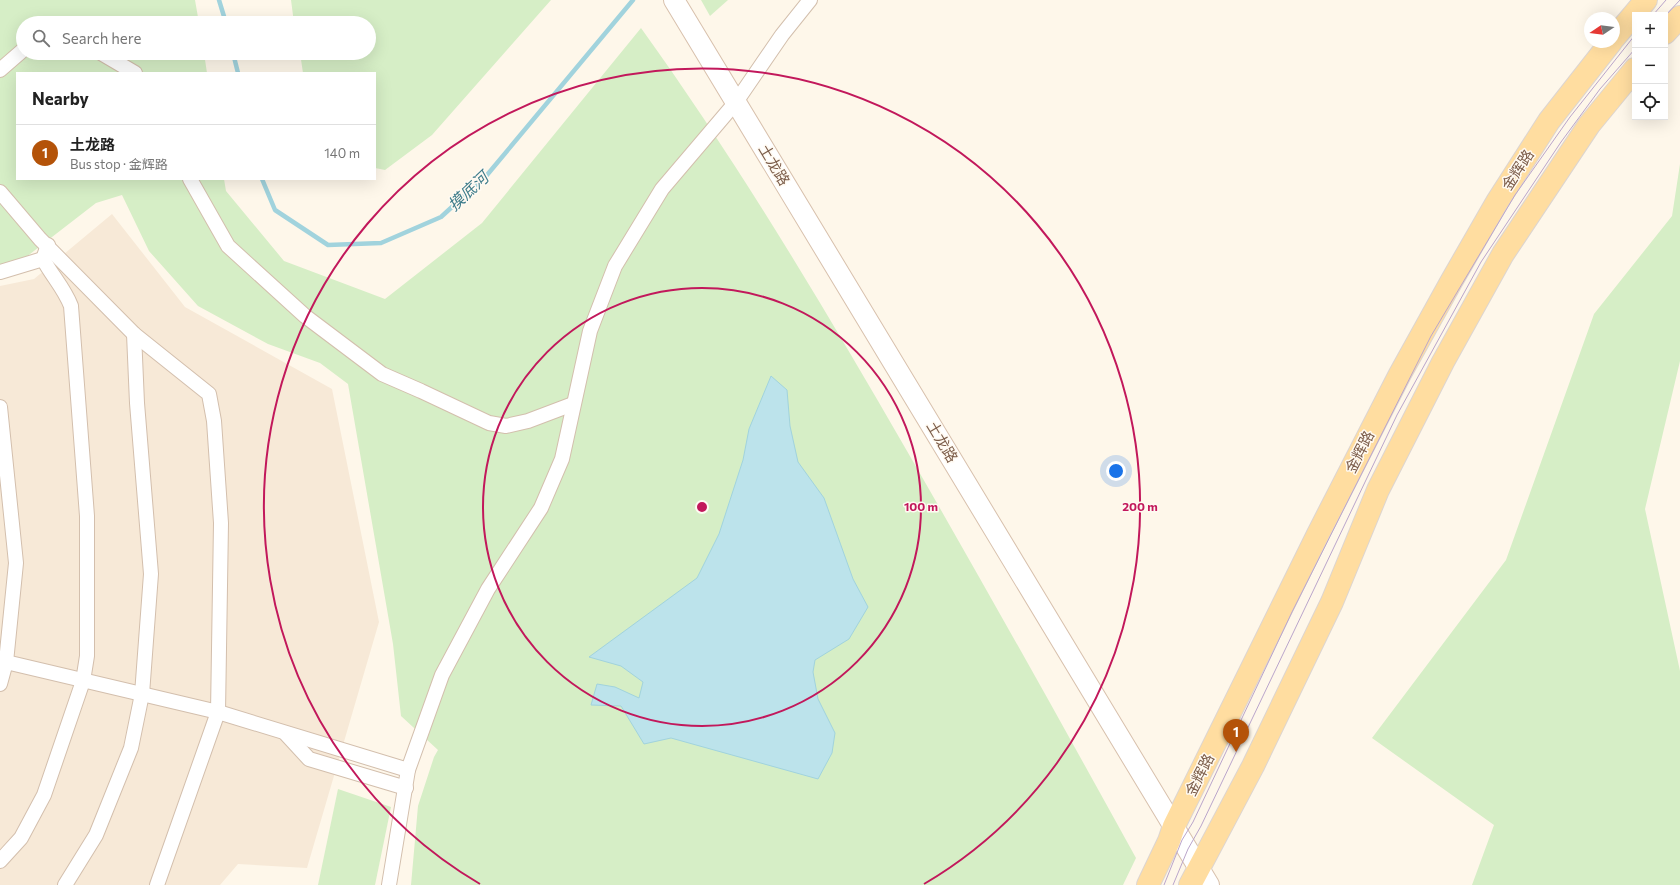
<!DOCTYPE html>
<meta charset="utf-8">
<style>
:root{--surface:#fff;--page:#f2f2f2;--text:#222;--muted:#767676;--line:#e0e0e0;--accent:#b45309}
body{margin:0;font-family:Commissioner,"Noto Sans SC",sans-serif;background:var(--page);color:var(--text)}
.controls{position:absolute;right:12px;top:12px;display:grid;overflow:hidden;border-radius:0px;box-shadow:0 4px 16px #0002}
.controls button{width:36px;height:36px;display:grid;place-items:center;padding:0;border:0;border-bottom:1px solid var(--line);background:var(--surface);color:var(--text);font:20px sans-serif}
.compass{position:absolute;left:1584px;top:12px;width:36px;height:36px;border-radius:50%;background:var(--surface);box-shadow:0 4px 16px #0002;rotate:257deg}
.you{position:absolute;left:1116px;top:471px;width:14px;height:14px;margin:-10px;border:3px solid #fff;border-radius:50%;background:#1a73e8;box-shadow:0 0 0 6px #1a73e833}
.badge{display:grid;place-items:center;width:26px;height:26px;border-radius:50%;background:var(--accent);color:#fff;font-size:13px;font-weight:700}
.pin{position:absolute;translate:-50% -33px;filter:drop-shadow(0 1px 2px #0008)}
.pin::after{content:'';position:absolute;top:21px;width:14px;height:12px;background:inherit;clip-path:polygon(0 0,100% 0,50% 100%)}
.list{margin:0;padding:0;list-style:none}
h2{display:flex;justify-content:space-between;align-items:center;height:52px;margin:0;padding:0 16px;font-size:17px}
h2 small{font-size:13px;font-weight:400;color:var(--muted)}
.list li{display:grid;grid-template-columns:26px 1fr auto;gap:12px;align-items:center;box-sizing:border-box;height:56px;padding:0 16px;border-top:1px solid var(--line)}
.list b{display:block;font-size:15px;white-space:nowrap}
.list p{margin:0;font-size:13px;white-space:nowrap;color:var(--muted)}
.list em{font-size:13px;font-style:normal;color:var(--muted)}
.icon{flex:none;width:22px;height:22px;fill:none;stroke:currentColor;stroke-width:2;stroke-linecap:round;stroke-linejoin:round}
.map{position:relative;flex:none;width:1680px;height:885px;overflow:hidden}
.search{position:absolute;background:var(--surface);box-shadow:0 4px 16px #0002;left:16px;top:16px;width:360px;height:44px;display:flex;align-items:center;gap:10px;box-sizing:border-box;padding:0 14px;border-radius:22px;color:var(--muted);font-size:15px}
.panel{position:absolute;background:var(--surface);box-shadow:0 4px 16px #0002;left:16px;top:72px;width:360px;height:108px;border-radius:0px}
.map>svg:first-child{display:block}
</style>
<div class="map">
<svg width="1680" height="885" viewBox="0 0 1680 885">
<rect width="100%" height="100%" fill="#fef7ea"/>
<polygon fill="#f7e9d7" points="112,214 185,307 332,389 379,622 307,868 238,864 220,885 0,885 0,286 34,279"/>
<g fill="#d6eec6">
<path d="M0 0H195L199 23H23V53H204L207 73H17V179H224L226 191 284 261 385 299 482 223 641 28C738 163 824 307 907 451 985 586 1061 722 1136 858L1123 885H411L418 806 434 757 438 750 401 716 393 644 348 384 320 363 268 344 198 306 149 251 122 195 96 203 21 261 0 265Z"/>
<polygon points="291,0 551,0 432,135 385,170 375,168 375,73 303,73 300,53 369,53 369,23 294,23"/>
<polygon points="701,0 728,0 710,16"/>
<polygon points="1680,164 1680,361 1645,509 1680,671 1680,885 1472,885 1494,825 1372,738 1506,560 1594,314 1672,216"/>
<polygon points="338,789 391,807 375,885 318,885"/>
</g>
<polygon fill="#bce3eb" stroke="#a1d3dd" points="771,376 787,390 790,426 798,462 824,498 853,579 868,607 849,639 815,660 813,672 818,699 835,733 832,753 818,779 671,738 644,744 621,706 591,705 597,684 615,687 639,698 643,682 621,666 589,657 697,578 719,534 743,460 749,429"/>
<g fill="none" stroke-linecap="round" stroke-linejoin="round">
<g stroke="#a1d3dd" stroke-width="4.5">
<polyline points="219,0 226,23"/>
<polyline points="233,53 238,73"/>
<polyline points="262,179 275,210 328,245 381,243 441,217 487,175 633,0"/>
</g>
<g stroke="#d3bfad" stroke-width="16">
<g id="street">
<polyline points="101,53 135,73"/>
<polyline points="0,70 23,50"/>
<polyline points="190,179 228,246 305,316 382,374 421,391 489,423 506,426 528,421 573,404"/>
<polyline points="0,192 40,239 134,334 209,394 214,421 221,523 218,712 157,885"/>
<polyline points="0,272 43,259"/>
<polyline points="0,407 16,563 6,662 0,684"/>
<polyline points="6,662 218,712 408,770"/>
<polyline points="286,734 309,759 406,788"/>
<path d="M0 861 21 838 44 795 83 681 87 656V516L71 306C64 288 52 276 43 259L48 245"/>
<polyline points="65,885 96,835 131,748 142,694 151,574 137,403 134,334"/>
<polyline points="389,885 408,770 442,675 488,589 541,508 562,459 590,331 615,266 662,189 736,102 782,35 810,0"/>
</g>
</g>
<g stroke="#d8c1ad" stroke-width="22">
<polyline id="secondary" points="674,0 1209,885"/>
</g>
<g stroke="#ddd5d0" stroke-width="24">
<g id="primary">
<polyline points="1665,33 1680,17"/>
<polyline points="1614,38 1646,0"/>
<polyline points="1148,885 1169,841 1174,826 1318,534 1400,374 1451,282 1497,202 1549,121 1611,42"/>
<polyline points="1190,885 1253,766 1332,602 1378,490 1443,362 1503,254 1589,125 1635,69"/>
</g>
</g>
<use href="#street" stroke="#fff" stroke-width="14"/>
<use href="#secondary" stroke="#fff" stroke-width="20"/>
<use href="#primary" stroke="#ffdda0" stroke-width="22"/>
<g stroke="#baa5cb" stroke-width="1">
<polyline points="1653,15 1666,0"/>
<polyline points="1665,16 1680,0"/>
<polyline points="1164,885 1182,840 1193,822 1292,612 1431,336 1515,195 1570,117 1635,35"/>
<polyline points="1173,885 1188,849 1201,826 1397,415 1481,262 1561,142 1600,89 1635,49"/>
</g>
</g>
<g fill="none" stroke="#c2185b" stroke-width="2">
<circle cx="702" cy="507" r="219"/>
<path d="M480 884A438 438 0 1 1 924 884"/>
</g>
<g text-anchor="middle" stroke-width="3" stroke-linejoin="round" paint-order="stroke">
<g font-size="15" fill="#7c5d4a" stroke="#fffaf2">
<text transform="translate(774 165) rotate(59)" y="5">土龙路</text>
<text transform="translate(1518 170) rotate(-57)" y="5">金辉路</text>
<text transform="translate(942 442) rotate(59)" y="5">土龙路</text>
<text transform="translate(1360 452) rotate(-63)" y="5">金辉路</text>
<text transform="translate(1200 775) rotate(-63)" y="5">金辉路</text>
</g>
<g font-size="16" font-style="italic" fill="#3e7c8a" stroke="#fffaf2">
<text transform="translate(468 191) rotate(-43)" y="6">摸底河</text>
</g>
</g>
<circle cx="702" cy="507" r="6" fill="#c2185b" stroke="#fffaf2" stroke-width="2"/>
<g font-size="12" text-anchor="middle" font-weight="bold" fill="#c2185b" stroke="#fffaf2" stroke-width="3" stroke-linejoin="round" paint-order="stroke">
<text x="921" y="511">100 m</text>
<text x="1140" y="511">200 m</text>
</g>
</svg>
<div class="controls">
<button>+</button>
<button>−</button>
<button><svg class="icon" aria-label="locate" viewBox="0 0 24 24"><circle cx="12" cy="12" r="6"/><path d="M12 2v4M12 18v4M2 12h4M18 12h4"/></svg></button>
</div>
<svg class="compass" viewBox="-18 -18 36 36"><path d="M0-13l5 13h-10z" fill="#e53935"/><path d="M0 13l5-13h-10z" fill="#767676"/></svg>
<div class="you"></div>
<div class="pin badge" style="left:1236px;top:752px">1</div>
<div class="search"><svg class="icon" aria-label="search" viewBox="0 0 24 24"><circle cx="10" cy="10" r="6"/><path d="M15 15l6 6"/></svg>Search here</div>
<section class="panel">
<h2>Nearby<small></small></h2>
<ul class="list">
<li><span class="badge">1</span><div><b>土龙路</b><p>Bus stop · 金辉路</p></div><em>140 m</em></li>
</ul>
</section>
</div>
